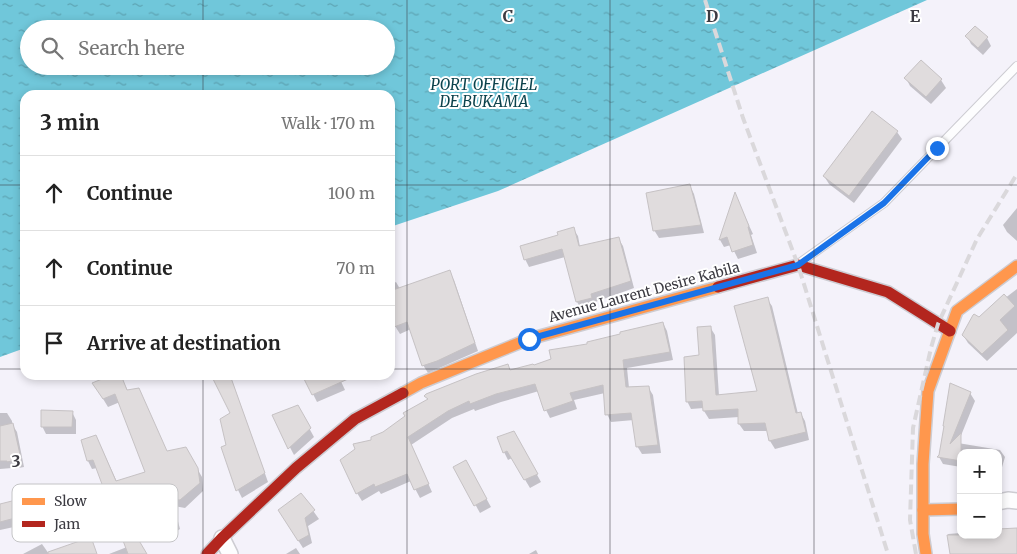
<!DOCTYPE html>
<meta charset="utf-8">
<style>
:root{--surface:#fff;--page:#f6f6f6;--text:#222;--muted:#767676;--line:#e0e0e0}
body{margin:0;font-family:Merriweather,serif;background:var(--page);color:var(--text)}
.controls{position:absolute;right:15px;bottom:15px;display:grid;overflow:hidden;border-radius:10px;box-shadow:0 2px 8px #0003}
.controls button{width:45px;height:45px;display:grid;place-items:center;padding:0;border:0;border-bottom:1px solid var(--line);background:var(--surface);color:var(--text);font:25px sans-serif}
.stop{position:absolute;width:15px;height:15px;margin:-11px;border:4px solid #1a73e8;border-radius:50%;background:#fff}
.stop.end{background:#1a73e8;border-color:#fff;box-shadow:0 1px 5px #0008}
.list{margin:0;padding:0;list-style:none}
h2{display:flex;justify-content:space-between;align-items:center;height:65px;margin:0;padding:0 20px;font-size:21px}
h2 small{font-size:16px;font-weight:400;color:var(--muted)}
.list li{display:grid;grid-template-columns:32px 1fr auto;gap:15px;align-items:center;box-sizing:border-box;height:75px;padding:0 20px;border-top:1px solid var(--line)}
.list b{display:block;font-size:19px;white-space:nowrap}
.list em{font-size:16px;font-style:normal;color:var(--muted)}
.icon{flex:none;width:28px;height:28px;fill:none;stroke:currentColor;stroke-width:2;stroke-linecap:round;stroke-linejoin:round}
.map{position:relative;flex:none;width:1017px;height:554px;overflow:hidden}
.search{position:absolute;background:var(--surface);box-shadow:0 2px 8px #0003;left:20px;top:20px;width:375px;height:55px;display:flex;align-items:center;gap:12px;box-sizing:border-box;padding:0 18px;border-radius:28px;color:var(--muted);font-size:19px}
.panel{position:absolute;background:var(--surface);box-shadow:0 2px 8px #0003;left:20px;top:90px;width:375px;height:290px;border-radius:15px}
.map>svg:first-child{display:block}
</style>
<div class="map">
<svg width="1017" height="554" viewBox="0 0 1017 554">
<defs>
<pattern id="water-ripples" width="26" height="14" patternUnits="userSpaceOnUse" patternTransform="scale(1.25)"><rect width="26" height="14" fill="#70c7da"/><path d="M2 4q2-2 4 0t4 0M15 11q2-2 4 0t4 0" fill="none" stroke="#5da3b2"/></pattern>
</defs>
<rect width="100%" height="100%" fill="#f4f2fa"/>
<path fill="url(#water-ripples)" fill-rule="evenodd" d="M0 0H927L498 191 390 227V95H25V348L0 357ZM29 29H386V66H29Z"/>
<g fill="#0003">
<polygon points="975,27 987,38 991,46 983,55 971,44 967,36"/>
<polygon points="921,62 941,80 946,88 931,104 910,86 906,78"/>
<polygon points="897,132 902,139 854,203 829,184 824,176"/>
<polygon points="690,186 694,194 704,233 659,238 654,230"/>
<polygon points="735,195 753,234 751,235 757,253 738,259 731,245 724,247 720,240"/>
<polygon points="1017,208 1017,241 1007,232 1003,225"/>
<polygon points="573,229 578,236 580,247 618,238 623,246 634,288 595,302 596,306 582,310 577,302 565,257 529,267 525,259 560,236"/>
<polygon points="449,272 454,280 478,351 428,373 423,365 411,329 400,334 395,326 390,314 390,285 396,282 400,289"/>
<polygon points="1017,289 1017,333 987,361 968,343 963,335 979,318"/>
<polygon points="767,299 772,306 798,414 801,414 805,421 809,440 775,449 770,441 768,431 744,431 739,424 739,417 709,419 704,411 704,408 691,409 687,401 710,327 715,335 719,396 759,392"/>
<polygon points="663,323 667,331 673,360 627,368 629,388 648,387 653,395 661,453 642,454 637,446 634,420 611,422 607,414 605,393 574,400 577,409 550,418 546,410 539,391 501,402 475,411 474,409 452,418 411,445 432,492 420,498 411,481 381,494 379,491 362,501 357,493 368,442 389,429 428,401 426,396 508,366 511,371 533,366 589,345"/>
<polygon points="116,375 120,375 128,391 167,453 185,448 202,477 203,491 185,508 174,506 180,529 166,538 161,530 157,508 123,515 145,554 109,554 127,547 97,468 92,469 88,461 83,441 96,436 117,482 147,473 120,402 108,407 94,384"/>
<polygon points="212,375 230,375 268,482 242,498 238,490 223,448 227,446 232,413 217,387"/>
<polygon points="315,375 338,375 345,390 317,402 313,394"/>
<polygon points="370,375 385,375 372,380"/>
<polygon points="970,393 975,401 958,443 1000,450 1005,457 1000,474 998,479 998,453 961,453 961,467 943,464 939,457"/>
<polygon points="297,406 314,437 294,455 273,415"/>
<polygon points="72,412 76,420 76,434 46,434 42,426"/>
<polygon points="0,413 7,413 12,421 12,424 17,432 24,467 13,469 12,468 0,469"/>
<polygon points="518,440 541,482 530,488 512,458 508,460 504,452"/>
<polygon points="466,462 491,507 480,513 455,468"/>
<polygon points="301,494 319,519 308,526 312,543 303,548 284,518"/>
<polygon points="16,502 20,510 23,525 0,530 0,505"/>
<polygon points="1017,529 1017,554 951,554 948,534 961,533 961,535 998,535"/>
<polygon points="42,544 49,554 23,554"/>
<polygon points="296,548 300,554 286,554"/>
<polygon points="536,550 538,554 529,554"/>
</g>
<g fill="#e0dcdd" stroke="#c6c2c4">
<polygon points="975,26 988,37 978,48 965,36"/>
<polygon points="921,60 942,79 926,97 904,78"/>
<polygon points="872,111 898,131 849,196 823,176"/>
<polygon points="690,184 701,225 653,231 646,193"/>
<polygon points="735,192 749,226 748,227 753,245 732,252 727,237 719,240"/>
<polygon points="574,227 579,246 619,237 631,281 591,294 592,298 576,302 562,249 524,260 520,246 558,235 557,232"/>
<polygon points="450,270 475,343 437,361 422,366 407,322 394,327 390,317 390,291"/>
<polygon points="1004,294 1015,306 1000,320 1008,330 982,354 962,335 973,315 974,314 979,317"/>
<polygon points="768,297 796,413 801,412 806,432 769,441 765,423 738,424 738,409 703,411 702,401 686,402 684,357 699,355 697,327 711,326 716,395 757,391 734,306"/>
<polygon points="663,322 670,352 623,360 626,387 649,386 658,445 636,447 631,413 605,415 603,385 570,393 573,401 544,411 535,384 496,394 470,404 469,401 448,411 408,437 429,484 414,490 407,474 375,487 374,484 356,494 340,460 355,449 353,444 371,440 371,437 383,432 405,416 403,413 428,399 424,396 426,394 476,374 508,364 510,370 533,364 534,365 551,359 549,350 587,344 587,342 620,334 620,332"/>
<polygon points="112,375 121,375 127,390 139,388 167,451 186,447 198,468 200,483 180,500 170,499 177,521 160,531 154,500 119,507 147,554 128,554 93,460 87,461 81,440 96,435 116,481 145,472 115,394 103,399 92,383"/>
<polygon points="211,375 230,375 265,473 236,491 221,447 226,445 220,419 230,413"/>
<polygon points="312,375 357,375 312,395 304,379"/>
<polygon points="950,383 971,392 950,444 961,433 961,461 937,457 939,455 944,426 943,426"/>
<polygon points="298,405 311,428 288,449 272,415"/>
<polygon points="41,410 73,411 72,427 41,427"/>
<polygon points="13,423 21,459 7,462 7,461 0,461 0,426"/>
<polygon points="514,431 538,474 524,480 507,451 503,453 497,437"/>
<polygon points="466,460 487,499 474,506 453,467"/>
<polygon points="301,493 315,510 305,518 309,535 298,541 278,510"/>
<polygon points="16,500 19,517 0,522 0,504"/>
<polygon points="1017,528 1017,554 950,554 947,535 998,535 998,529"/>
<polygon points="91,537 97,554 48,554 48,552"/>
</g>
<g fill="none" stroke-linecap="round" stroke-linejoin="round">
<g stroke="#cdccd2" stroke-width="10">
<polyline id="lane" points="801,262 884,203 1017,66"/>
</g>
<g stroke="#cdccd2" stroke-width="18">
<g id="street">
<polyline points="998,502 1008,500 1017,501"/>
<polyline points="222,538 230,554"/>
</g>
</g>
<g stroke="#cdccd2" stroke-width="14">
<g id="slow">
<polyline points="403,393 421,383 529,339 718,287"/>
<polyline points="923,510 961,509"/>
<polyline points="926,554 923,534 923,464 928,391 957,311 1017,266"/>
</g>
</g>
<g stroke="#cdccd2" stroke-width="14">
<g id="jam">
<polyline points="718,287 798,265 888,292 950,331"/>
<polyline points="207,554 222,538 296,468 355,419 403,393"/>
</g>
</g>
<use href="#lane" stroke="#fdfdfe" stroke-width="8"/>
<use href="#street" stroke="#fdfdfe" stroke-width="15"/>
<use href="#slow" stroke="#ff974d" stroke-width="11"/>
<use href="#jam" stroke="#b3261e" stroke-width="11"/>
<g stroke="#dad8db" stroke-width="4" stroke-dasharray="10 5" stroke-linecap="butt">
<polyline points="705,0 743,118 798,265 888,554"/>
<polyline points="916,554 910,520 913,428 931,348 938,324 977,239 1017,174"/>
</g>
</g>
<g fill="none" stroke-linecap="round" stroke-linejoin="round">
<polyline stroke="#1a73e8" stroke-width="6" points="529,339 798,265 884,203 937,148"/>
</g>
<path fill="none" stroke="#3c3b42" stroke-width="1" stroke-opacity="0.55" d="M203 0V29M407 0V554M610 0V554M814 0V554M203 66V95M0 185H25M390 185H1017M0 369H25M390 369H1017M203 375V554"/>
<g text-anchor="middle" stroke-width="4" stroke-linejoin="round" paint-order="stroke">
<g font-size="14" fill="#3c3b42" stroke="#fff">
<text transform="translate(644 292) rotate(-15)" y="5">Avenue Laurent Desire Kabila</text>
</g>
<g font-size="15" font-style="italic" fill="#0b424c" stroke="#fff">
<text x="484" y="90">PORT OFFICIEL<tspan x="484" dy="17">DE BUKAMA</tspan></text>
</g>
</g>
<rect x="12" y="484" width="166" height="58" rx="8" fill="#fff" stroke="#c4c4c6" stroke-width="1"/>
<rect x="22" y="498" width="23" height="7" fill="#ff974d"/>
<rect x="22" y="521" width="23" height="6" fill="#b3261e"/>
<g font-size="14" fill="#3c3b42">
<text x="54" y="506">Slow</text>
<text x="54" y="529">Jam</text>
</g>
<g font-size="16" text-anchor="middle" font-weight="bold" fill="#3c3b42" stroke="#fff" stroke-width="4" stroke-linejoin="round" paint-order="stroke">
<text x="508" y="22">C</text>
<text x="712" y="22">D</text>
<text x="915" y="22">E</text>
<text x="16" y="467">3</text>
</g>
</svg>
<div class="controls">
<button>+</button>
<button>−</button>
</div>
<div class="stop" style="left:529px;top:339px"></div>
<div class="stop end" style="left:937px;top:148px"></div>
<div class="search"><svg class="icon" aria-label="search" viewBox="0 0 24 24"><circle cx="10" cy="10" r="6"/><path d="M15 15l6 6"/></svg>Search here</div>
<section class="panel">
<h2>3 min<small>Walk · 170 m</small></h2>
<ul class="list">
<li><svg class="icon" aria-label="ahead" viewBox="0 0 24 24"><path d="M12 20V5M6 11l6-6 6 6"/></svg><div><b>Continue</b></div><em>100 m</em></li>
<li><svg class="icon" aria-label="ahead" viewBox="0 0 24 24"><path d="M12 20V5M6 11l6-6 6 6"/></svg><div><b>Continue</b></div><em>70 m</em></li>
<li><svg class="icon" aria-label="arrive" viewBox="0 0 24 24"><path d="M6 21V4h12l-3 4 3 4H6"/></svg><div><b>Arrive at destination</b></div></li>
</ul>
</section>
</div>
